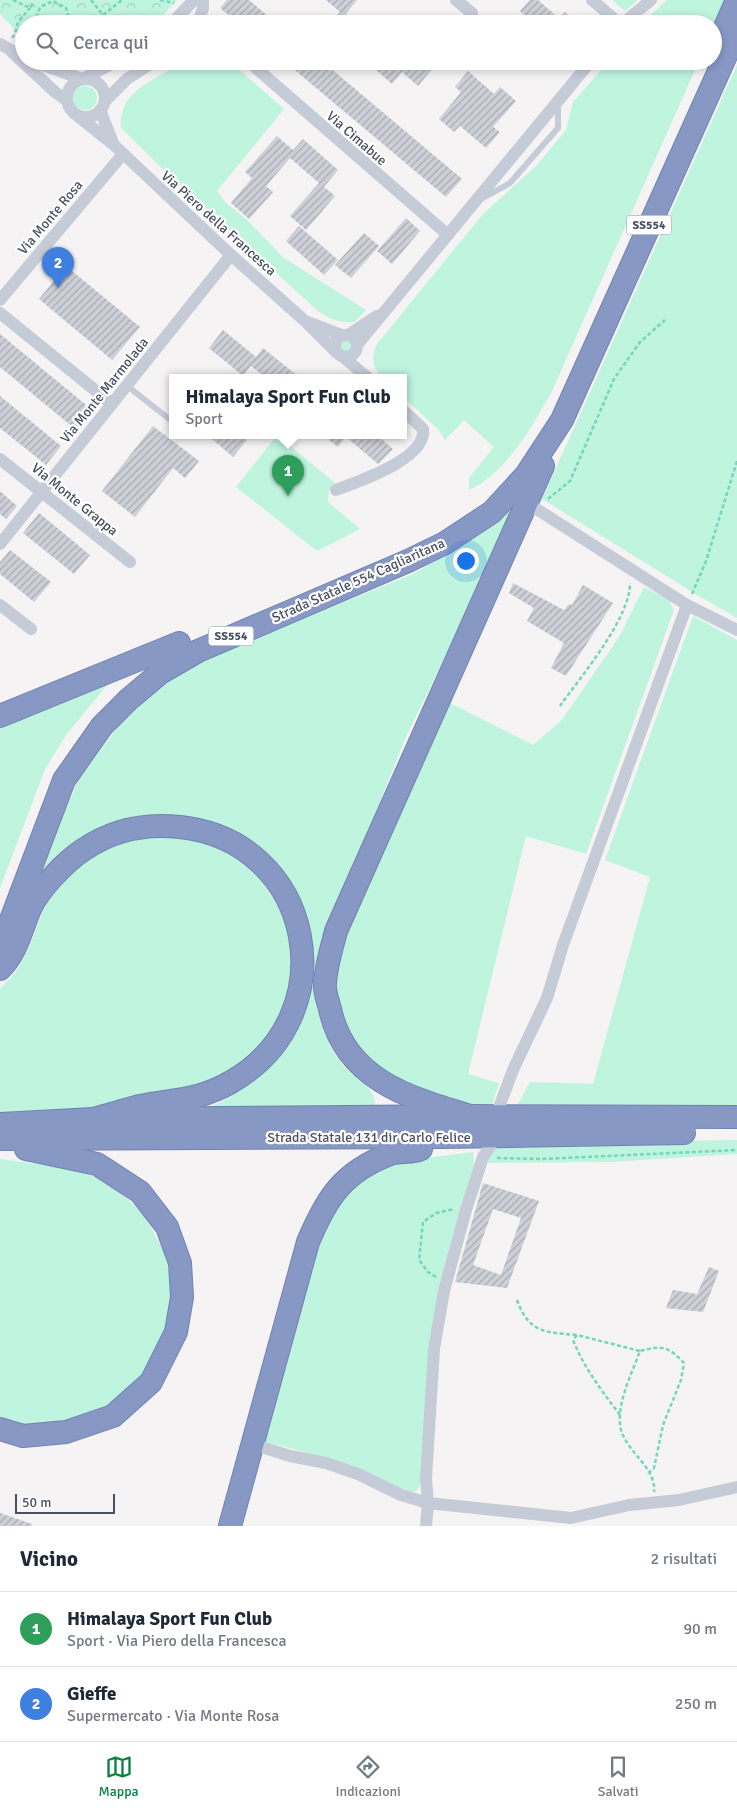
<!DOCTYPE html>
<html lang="it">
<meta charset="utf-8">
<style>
:root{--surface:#fff;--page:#f2f2f3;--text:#1f2937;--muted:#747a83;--line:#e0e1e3;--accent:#0b8043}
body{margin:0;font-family:Signika,sans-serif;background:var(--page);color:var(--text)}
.scale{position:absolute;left:15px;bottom:12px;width:100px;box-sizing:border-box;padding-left:5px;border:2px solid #485062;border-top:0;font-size:14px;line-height:18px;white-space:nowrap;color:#485062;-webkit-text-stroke:4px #fff;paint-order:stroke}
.you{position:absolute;left:465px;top:560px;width:18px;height:18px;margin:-12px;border:4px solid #fff;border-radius:50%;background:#1a73e8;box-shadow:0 0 0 8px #1a73e833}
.badge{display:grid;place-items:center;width:32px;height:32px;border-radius:50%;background:var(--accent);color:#fff;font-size:16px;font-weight:700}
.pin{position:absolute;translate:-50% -41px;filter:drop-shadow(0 1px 2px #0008)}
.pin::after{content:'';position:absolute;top:26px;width:18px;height:15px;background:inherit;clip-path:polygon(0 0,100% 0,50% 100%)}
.popup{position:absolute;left:169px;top:374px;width:238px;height:65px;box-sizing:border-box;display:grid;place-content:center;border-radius:0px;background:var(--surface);filter:drop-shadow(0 1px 4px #0005);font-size:16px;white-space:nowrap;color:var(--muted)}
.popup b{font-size:19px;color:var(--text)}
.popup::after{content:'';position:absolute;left:50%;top:100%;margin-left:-10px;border:10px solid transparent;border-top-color:var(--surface)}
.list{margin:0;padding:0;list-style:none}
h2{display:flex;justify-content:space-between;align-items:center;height:65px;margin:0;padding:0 20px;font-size:21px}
h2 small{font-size:16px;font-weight:400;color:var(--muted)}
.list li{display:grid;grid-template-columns:32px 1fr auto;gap:15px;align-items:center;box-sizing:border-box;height:75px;padding:0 20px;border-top:1px solid var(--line)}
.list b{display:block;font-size:19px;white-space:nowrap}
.list p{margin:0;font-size:16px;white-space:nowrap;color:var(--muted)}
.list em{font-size:16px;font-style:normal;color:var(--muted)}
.icon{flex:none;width:28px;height:28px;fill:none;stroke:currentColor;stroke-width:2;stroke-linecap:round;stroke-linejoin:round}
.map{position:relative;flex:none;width:737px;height:1526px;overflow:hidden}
.search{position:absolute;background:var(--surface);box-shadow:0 2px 8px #0003;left:15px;right:15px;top:15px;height:55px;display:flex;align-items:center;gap:12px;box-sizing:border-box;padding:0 18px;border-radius:28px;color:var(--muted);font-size:19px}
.sheet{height:215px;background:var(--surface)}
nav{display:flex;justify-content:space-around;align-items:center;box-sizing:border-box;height:70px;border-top:1px solid var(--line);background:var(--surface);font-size:14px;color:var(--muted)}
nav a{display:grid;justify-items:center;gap:2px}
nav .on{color:var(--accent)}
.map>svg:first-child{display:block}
</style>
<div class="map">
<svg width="737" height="1526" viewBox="0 0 737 1526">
<defs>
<pattern id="park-crowns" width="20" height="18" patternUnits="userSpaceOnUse" patternTransform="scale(1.25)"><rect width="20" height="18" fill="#bff4df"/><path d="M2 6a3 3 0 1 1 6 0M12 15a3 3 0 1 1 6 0" fill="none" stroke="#a6d3c2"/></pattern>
<pattern id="building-hatch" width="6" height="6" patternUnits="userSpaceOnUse" patternTransform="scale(1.25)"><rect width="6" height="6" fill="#ced0d8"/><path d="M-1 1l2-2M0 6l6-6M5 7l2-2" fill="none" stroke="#a9abb3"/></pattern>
</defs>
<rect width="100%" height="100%" fill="#f5f3f3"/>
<g fill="#bff4df">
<polygon points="612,0 638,0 625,11"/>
<polygon points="667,0 725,0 713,28 713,24 641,24"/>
<path d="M183 61H229L284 109 217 191 225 202 246 219 284 258 366 310 355 322C339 323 330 319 318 311L169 175 121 128C118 88 157 81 183 61Z"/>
<path d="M609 61H699L552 391C532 427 507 472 469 490V478L494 447 464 420 445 440 438 429 403 397V377H381C372 366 371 357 377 344L483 214 536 166 566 130 573 102Z"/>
<polygon points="737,65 737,618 699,596 542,499"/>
<circle cx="85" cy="98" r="12"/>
<circle cx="346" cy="346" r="8"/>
<polygon points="277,435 335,483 329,490 328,502 360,529 317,551 236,487"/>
<polygon points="506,510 514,514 405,739 317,960 315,1000 324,1032 332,1050 345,1068 369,1088 374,1097 375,1107 188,1113 217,1104 249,1085 277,1059 294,1036 305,1006 275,864 140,821 37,885 56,830 79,779 120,724 162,685 203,659 413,574 457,549"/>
<polygon points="644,587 669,600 674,610 586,854 526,836 468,1074 499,1083 491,1108 469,1104 394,1085 337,1024 333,961 450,703 533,745 562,720 619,637"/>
<polygon points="693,616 737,640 737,1108 517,1106 530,1082 593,1084 650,877 605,860"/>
<polygon points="112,679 66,735 45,769 0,888 0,727"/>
<path d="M170 835 218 846 258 875 281 912 292 945 293 978 271 1043 218 1082 107 1108 0 1116V989C7 981 15 974 20 965 33 945 37 919 50 898 77 853 120 840 170 835Z"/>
<polygon points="737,1140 737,1154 611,1162 487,1163 496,1144"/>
<polygon points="473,1152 474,1165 438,1294 422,1476 419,1488 415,1492 408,1492 334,1460 263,1441 317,1242 344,1194 377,1171 402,1161"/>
<polygon points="0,1159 73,1169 111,1183 144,1215 163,1250 172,1282 171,1308 165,1338 149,1368 109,1408 86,1419 34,1428 0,1421"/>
</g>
<polygon fill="url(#park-crowns)" points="0,0 177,0 155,24 24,24 24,39 0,14"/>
<g fill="url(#building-hatch)" fill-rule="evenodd">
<polygon points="227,0 249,0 277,24 240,24 220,8"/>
<polygon points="326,0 357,0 345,15 355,24 330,24 340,12"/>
<polygon points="530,0 538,0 559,18 565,12 579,24 520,24 526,17 520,11"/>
<polygon points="284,61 322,61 462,179 446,197"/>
<polygon points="366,61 400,61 406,66 411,61 439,61 418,86 402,72 392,84"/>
<polygon points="468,71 494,94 500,87 516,101 493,127 500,132 486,148 460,126 454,132 439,119 461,92 455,87"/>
<polygon points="277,136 293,150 303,139 338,170 324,187 335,196 306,230 290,216 319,183 290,158 266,186 273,192 249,219 231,203 252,178 245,172"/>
<polygon points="406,218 420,231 392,264 377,251"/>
<polygon points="299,226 338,260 324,275 286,241"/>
<polygon points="364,233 379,246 351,278 335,265"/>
<polygon points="66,266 140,327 112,360 39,299"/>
<polygon points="223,330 256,357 263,348 299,377 265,377 251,366 243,376 209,348"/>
<polygon points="0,334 91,409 75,429 0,367"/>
<polygon points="0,396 61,446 46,465 0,428"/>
<polygon points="153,426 199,461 185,478 173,468 135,517 102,491"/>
<polygon points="207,435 240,435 247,440 233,457"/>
<polygon points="323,435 377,435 393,449 378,464 346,437 338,447"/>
<polygon points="0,491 17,506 6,519 0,514"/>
<polygon points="39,513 90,555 74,574 23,533"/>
<polygon points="10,550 51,582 34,602 0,574 0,562"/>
<polygon points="513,583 564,610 569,604 572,605 583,585 613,603 566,676 551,668 564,643 527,621 534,608 509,593"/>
<path d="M483 1183 539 1201 507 1288 455 1282ZM493 1209 521 1218 501 1275 473 1265Z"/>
<polygon points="709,1267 719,1271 703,1312 666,1308 673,1290 697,1294"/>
<polygon points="0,1513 32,1524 32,1526 0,1526"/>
</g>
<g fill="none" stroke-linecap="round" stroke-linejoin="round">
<g stroke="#7283b1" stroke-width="24">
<g id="highway">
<polyline points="717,45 737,0"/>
<polyline points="0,716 179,643"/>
<polyline points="0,949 64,780 102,726 128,700 160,673 198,651 408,561 445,543 492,512 526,475 562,420 737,31"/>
<path d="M0 969C17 952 21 930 30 909 39 889 65 862 83 850 112 830 145 823 180 827 314 841 348 1015 231 1082 198 1101 175 1099 140 1106 124 1110 109 1115 93 1119"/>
<path d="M470 1116C410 1098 345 1080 330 1009 328 1001 324 991 325 983 326 966 332 947 336 931L543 466"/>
<polyline points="0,1124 93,1119 470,1116 737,1117"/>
<polyline points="0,1139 444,1137 684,1133"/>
<polyline points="0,1429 23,1436 66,1432 113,1416 151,1382 176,1332 182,1297 180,1263 167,1227 140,1192 97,1164 26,1149"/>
<path d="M230 1526 308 1242C327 1197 343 1172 390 1154 400 1150 411 1154 421 1149"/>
</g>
</g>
<g stroke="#74d6ba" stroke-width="2.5" stroke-dasharray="4 2.5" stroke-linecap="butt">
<polyline points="13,0 30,8 34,3"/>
<polyline points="91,0 103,15 94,24"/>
<polyline points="160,0 174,3"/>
<polyline points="103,15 122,0"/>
<polyline points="213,16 221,24"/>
<polyline points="38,24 37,16 40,7 53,1 66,8 69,18 67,24"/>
<polyline points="12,38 15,34 18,22 30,8"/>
<polyline points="548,499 570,481 614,379 640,342 665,320"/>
<polyline points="692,594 706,561 737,461"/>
<path d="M560 706C581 676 630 619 630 583"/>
<polyline points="497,1158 542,1159 737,1150"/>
<polyline points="436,1277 428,1272 419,1260 423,1222 436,1213 454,1209"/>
<path d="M517 1300C529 1333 544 1332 577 1335"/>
<path d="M620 1415C602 1391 584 1368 573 1340L577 1335 640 1351"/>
<path d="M648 1473 654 1468 663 1425 681 1380 684 1363C668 1346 662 1345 640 1351 632 1373 618 1400 620 1424 622 1450 657 1466 654 1492"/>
</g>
<g stroke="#c6cbd8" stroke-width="6">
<polyline points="483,198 510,183 558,128 558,103"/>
<polyline points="126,385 173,422"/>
</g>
<g stroke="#c6cbd8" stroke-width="12">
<polyline points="456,0 472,13 466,24"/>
<polyline points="592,0 620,24"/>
<polyline points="171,24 194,0"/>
<polyline points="198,24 203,8 203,0"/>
<polyline points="622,24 651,0"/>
<polyline points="0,44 20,55"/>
<polyline points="12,52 55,92 66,100"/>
<polyline points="32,61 82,79 118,61"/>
<polyline points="248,61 448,235"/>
<circle cx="86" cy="98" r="19"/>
<polyline points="105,101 127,79 155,61"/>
<polyline points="100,110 113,143"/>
<polyline points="74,113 114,145 231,255 305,321 337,353"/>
<polyline points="0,300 123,154"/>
<polyline points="0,313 112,404"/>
<polyline points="308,322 342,335"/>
<circle cx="346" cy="346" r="11"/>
<polyline points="348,335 377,316"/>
<polyline points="357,345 591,61"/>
<polyline points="343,357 367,377"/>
<polyline points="0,459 130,562"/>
<path d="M336 490C359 481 427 459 423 429L403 410"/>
<polyline points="527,503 687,605 737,630"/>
<polyline points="0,544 231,255"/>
<polyline points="0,605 31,629"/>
<polyline points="498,1110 513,1070 547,998 563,945 687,605"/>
<polyline points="491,1145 483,1157 466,1210 444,1291 434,1349 426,1479 428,1503 571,1518 629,1505 679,1500 737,1487"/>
<polyline points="252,1444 290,1456 326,1463 358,1474 401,1495 428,1503 426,1526"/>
</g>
<use href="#highway" stroke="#8798c5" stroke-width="22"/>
</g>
<g text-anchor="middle" stroke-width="4.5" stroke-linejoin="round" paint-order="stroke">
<g fill="#fff" stroke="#7f8491" stroke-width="1">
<rect x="626.5" y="215.5" width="45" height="19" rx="4"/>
<rect x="208.5" y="626.5" width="45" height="19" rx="4"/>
</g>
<g font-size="12" font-weight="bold" fill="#485062">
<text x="649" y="229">SS554</text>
<text x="231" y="640">SS554</text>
</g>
<g font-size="14" fill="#485062" stroke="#fff">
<text transform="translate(357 138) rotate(41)" y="5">Via Cimabue</text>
<text transform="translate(50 217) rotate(-50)" y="5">Via Monte Rosa</text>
<text transform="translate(219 223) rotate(42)" y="5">Via Piero della Francesca</text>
<text transform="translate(104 390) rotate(-51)" y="5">Via Monte Marmolada</text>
<text transform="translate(75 499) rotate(39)" y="5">Via Monte Grappa</text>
<text transform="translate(358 580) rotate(-24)" y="5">Strada Statale 554 Cagliaritana</text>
<text x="369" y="1142">Strada Statale 131 dir Carlo Felice</text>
</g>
</g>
</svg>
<div class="scale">50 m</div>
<div class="you"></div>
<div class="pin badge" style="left:288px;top:496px;background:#2e9e5b">1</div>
<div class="popup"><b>Himalaya Sport Fun Club</b>Sport</div>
<div class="pin badge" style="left:58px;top:288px;background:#3f7fe0">2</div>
<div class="search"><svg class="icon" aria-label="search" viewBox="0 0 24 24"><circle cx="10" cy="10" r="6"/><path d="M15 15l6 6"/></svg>Cerca qui</div>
</div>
<section class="sheet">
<h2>Vicino<small>2 risultati</small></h2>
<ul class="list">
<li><span class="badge" style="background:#2e9e5b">1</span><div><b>Himalaya Sport Fun Club</b><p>Sport · Via Piero della Francesca</p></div><em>90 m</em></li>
<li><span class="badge" style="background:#3f7fe0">2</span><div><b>Gieffe</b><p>Supermercato · Via Monte Rosa</p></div><em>250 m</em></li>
</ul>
</section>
<nav>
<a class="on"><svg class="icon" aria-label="map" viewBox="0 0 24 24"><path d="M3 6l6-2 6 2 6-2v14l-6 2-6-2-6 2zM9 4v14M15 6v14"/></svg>Mappa</a>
<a><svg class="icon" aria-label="directions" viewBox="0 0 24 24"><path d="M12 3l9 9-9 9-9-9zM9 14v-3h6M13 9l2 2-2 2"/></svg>Indicazioni</a>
<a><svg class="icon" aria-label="saved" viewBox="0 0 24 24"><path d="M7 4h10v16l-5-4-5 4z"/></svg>Salvati</a>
</nav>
